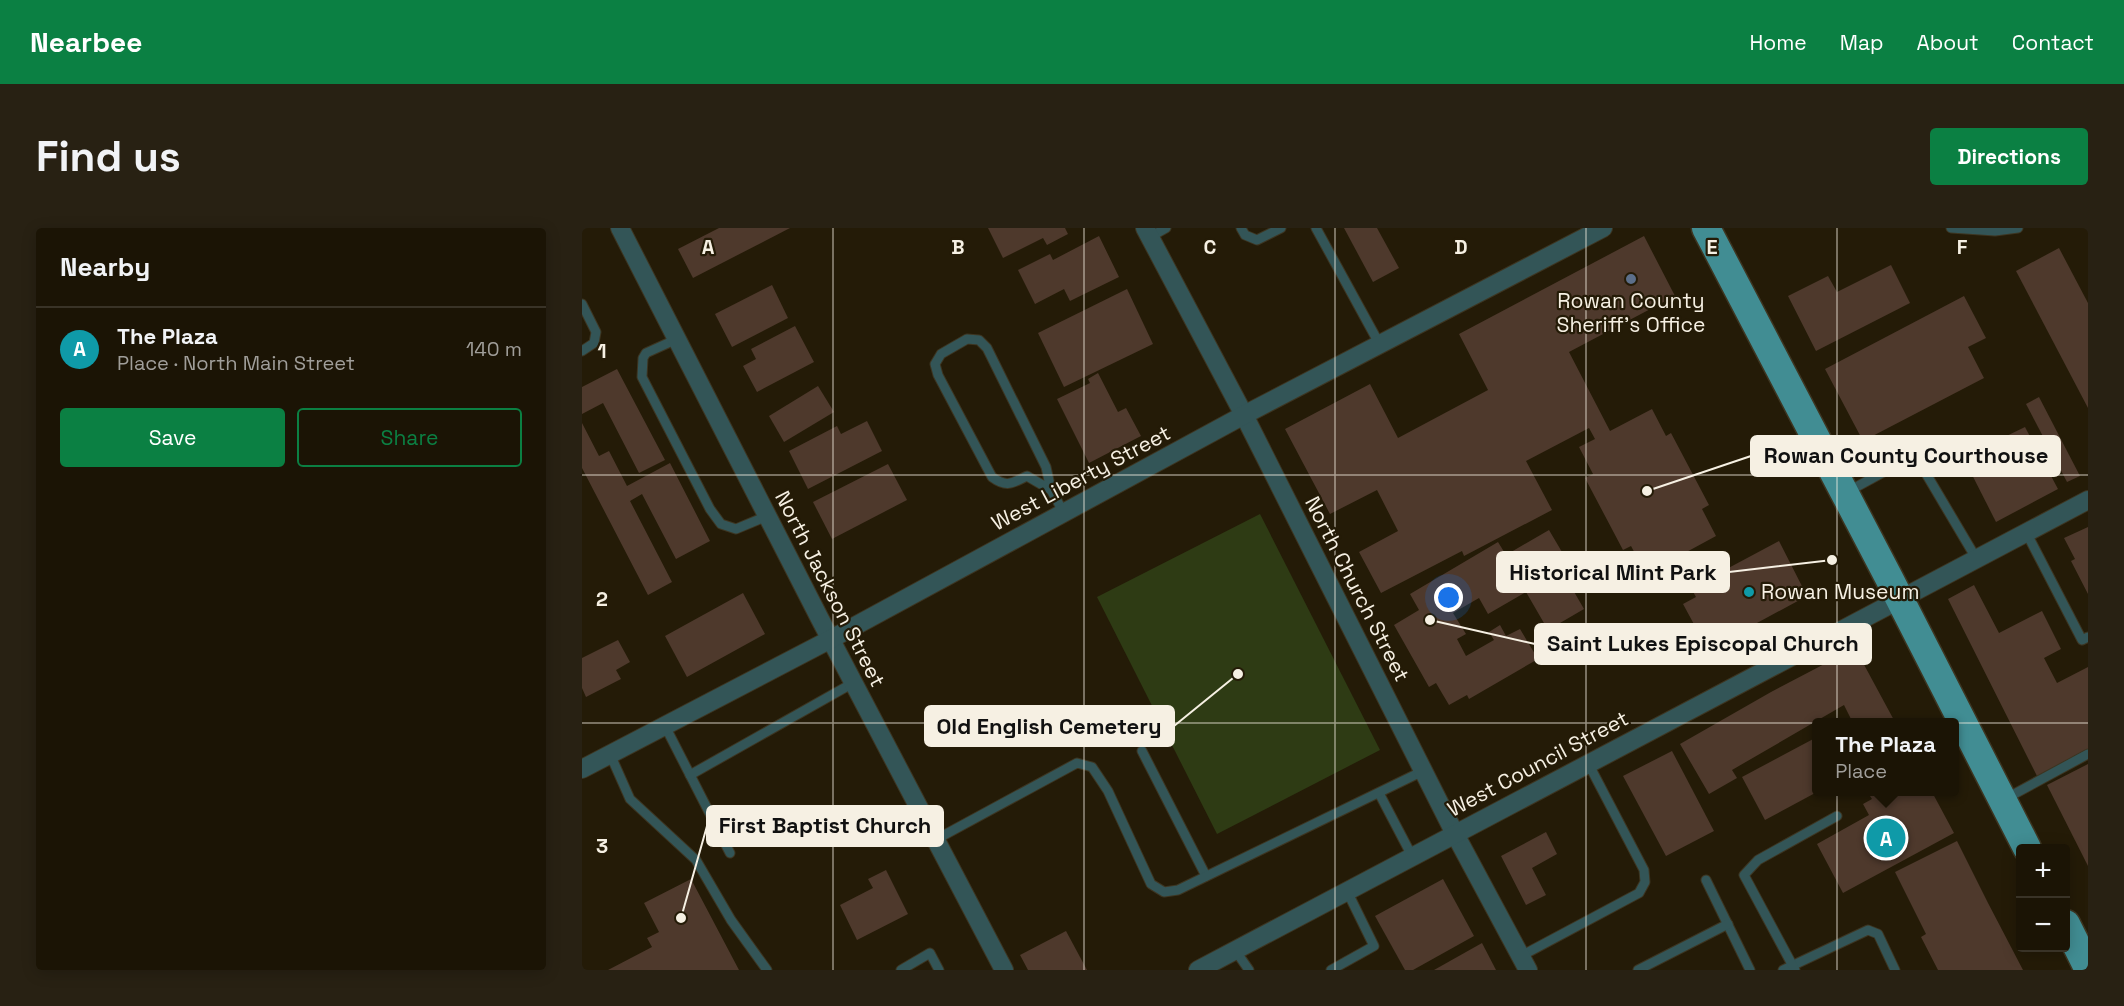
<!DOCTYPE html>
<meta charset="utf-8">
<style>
:root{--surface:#1b1405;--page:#282113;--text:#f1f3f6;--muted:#a09e9a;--line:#393327;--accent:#0b8043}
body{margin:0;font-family:"Space Grotesk",sans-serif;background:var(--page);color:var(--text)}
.controls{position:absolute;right:18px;bottom:18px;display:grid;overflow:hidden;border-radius:6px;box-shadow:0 3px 15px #0003}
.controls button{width:54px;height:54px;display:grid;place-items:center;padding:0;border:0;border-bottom:2px solid var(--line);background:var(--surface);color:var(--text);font:30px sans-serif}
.you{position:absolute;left:867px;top:370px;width:21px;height:21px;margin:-15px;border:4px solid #fff;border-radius:50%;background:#1a73e8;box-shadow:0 0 0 9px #1a73e833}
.badge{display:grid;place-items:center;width:39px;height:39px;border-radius:50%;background:var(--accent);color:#fff;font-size:20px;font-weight:700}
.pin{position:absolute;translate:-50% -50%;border:3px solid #fff;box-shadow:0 2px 6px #0006}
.popup{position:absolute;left:1230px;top:490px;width:147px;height:78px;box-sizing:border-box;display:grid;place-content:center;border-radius:6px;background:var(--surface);filter:drop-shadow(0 2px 4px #0005);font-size:20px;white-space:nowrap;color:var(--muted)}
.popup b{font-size:22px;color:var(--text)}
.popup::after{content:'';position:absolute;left:50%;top:100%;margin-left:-12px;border:12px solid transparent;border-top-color:var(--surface)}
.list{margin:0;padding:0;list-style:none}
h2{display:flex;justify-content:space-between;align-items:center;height:78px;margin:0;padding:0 24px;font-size:26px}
h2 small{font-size:20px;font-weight:400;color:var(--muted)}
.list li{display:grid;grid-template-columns:39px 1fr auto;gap:18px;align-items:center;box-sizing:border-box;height:84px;padding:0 24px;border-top:2px solid var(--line)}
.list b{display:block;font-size:22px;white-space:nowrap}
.list p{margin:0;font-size:20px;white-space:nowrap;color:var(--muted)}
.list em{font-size:20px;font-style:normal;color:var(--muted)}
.actions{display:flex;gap:12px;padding:18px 24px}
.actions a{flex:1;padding:14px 0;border:2px solid var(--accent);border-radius:6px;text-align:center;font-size:21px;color:var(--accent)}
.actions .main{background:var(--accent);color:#fff}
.map{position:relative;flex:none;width:1506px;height:742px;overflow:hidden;border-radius:6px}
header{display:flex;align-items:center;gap:36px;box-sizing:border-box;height:84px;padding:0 30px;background:var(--accent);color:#fff}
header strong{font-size:28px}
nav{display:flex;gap:33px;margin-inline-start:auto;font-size:21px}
.intro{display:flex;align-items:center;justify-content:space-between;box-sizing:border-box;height:144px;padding:0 36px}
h1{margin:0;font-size:42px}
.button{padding:15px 27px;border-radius:6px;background:var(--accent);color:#fff;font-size:21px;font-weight:700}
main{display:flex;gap:36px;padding:0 36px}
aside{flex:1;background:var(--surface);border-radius:6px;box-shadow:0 3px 15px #0003}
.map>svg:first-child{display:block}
</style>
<header>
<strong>Nearbee</strong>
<nav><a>Home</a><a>Map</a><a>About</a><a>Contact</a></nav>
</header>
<div class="intro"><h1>Find us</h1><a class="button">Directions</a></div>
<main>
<aside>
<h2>Nearby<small></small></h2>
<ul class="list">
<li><span class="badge" style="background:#0f9aa8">A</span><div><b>The Plaza</b><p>Place · North Main Street</p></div><em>140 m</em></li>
</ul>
<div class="actions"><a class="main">Save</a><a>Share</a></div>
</aside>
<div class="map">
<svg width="1506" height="742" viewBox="0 0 1506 742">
<rect width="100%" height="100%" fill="#241b07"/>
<polygon fill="#2e3b14" points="678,286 798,522 635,606 515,369"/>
<g fill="#4e392c">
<polygon points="137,0 208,0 111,50 96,21"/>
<polygon points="406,0 483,0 486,6 465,17 461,10 421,30"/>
<polygon points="762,0 795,0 817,40 791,54"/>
<polygon points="517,8 537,49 488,73 482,61 453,76 436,42 468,26 471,32"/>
<polygon points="1062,8 1093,68 987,124 1028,203 1070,181 1084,208 1089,205 1127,277 1120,281 1134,308 1064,346 1049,318 1041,322 1003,250 1011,246 997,219 1013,211 1007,200 944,233 970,282 882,328 880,323 799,365 777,324 816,303 795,262 748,286 703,201 788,156 816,210 906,162 877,106"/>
<polygon points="1477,20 1506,75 1506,180 1434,43"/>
<polygon points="1309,37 1328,75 1234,123 1206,68 1246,48 1255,64"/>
<polygon points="190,57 206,90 150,119 133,86"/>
<polygon points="545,61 571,116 482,159 456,105"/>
<polygon points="1382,68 1404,110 1386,119 1402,150 1281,213 1243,141"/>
<polygon points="213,98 232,134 175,164 161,138 174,131 169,121"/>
<polygon points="35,141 83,232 57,245 21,175 0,186 0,159"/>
<polygon points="516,145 536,184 544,180 559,208 507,235 475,171 508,155 506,151"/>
<polygon points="236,158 252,184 202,214 187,188"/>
<polygon points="1457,169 1498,248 1485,254 1444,176"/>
<polygon points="285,193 300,223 226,261 207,223 255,198 259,206"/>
<polygon points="0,195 17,228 27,223 45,258 88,235 128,313 94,331 60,266 48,273 90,354 66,367 0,240"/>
<polygon points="1443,199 1476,261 1414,294 1381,229"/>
<polygon points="306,236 325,272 250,311 231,274"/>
<polygon points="1506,299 1506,366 1489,333 1493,331 1482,310"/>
<polygon points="967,302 980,324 972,329 1002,381 966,402 944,364 906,386 897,370 871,385 884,406 875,411 884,428 912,412 907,404 918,397 924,408 938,401 956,431 887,471 885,467 867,477 854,455 847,459 812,397 837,382 828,366 916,314 924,327"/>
<polygon points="1197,313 1225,368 1140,414 1135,403 1120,411 1101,376 1114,369 1109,360"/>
<polygon points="1392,357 1417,405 1460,383 1479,421 1462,430 1475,455 1506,439 1506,521 1455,548 1366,371"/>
<polygon points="161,365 183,406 105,449 83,408"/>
<polygon points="36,412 48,434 34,442 39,451 4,469 0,460 0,430"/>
<polygon points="1273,420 1313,494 1263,494 1269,491 1262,477 1150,542 1155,550 1127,566 1098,516 1189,464"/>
<polygon points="1235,509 1235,564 1183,592 1160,549"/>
<polygon points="1090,523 1132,603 1084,628 1041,548"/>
<polygon points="1506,536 1506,638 1465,557"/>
<polygon points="1279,564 1350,564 1372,605 1261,665 1235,616 1287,587 1281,576 1290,571 1286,565 1281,568"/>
<polygon points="964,604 975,626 950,640 964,667 944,677 919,628"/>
<polygon points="1375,613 1406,675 1441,742 1356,742 1339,709 1344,706 1313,644"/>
<polygon points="304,642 326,686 275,712 258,677 291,660 286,651"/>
<polygon points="109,651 157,742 26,742 70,719 65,710 77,704 62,675"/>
<polygon points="861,651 892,708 831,742 823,742 793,688"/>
<polygon points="484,703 505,742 446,742 438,727"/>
<polygon points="900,715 914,742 852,742"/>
</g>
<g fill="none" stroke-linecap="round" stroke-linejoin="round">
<g stroke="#3d3521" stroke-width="11">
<g id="lane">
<polyline points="659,0 663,7 675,12 699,0"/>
<polyline points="734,0 798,117"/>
<polyline points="1369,0 1413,3 1436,0"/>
<polyline points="568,9 584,0"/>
<polyline points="0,76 14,104 12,115 0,123"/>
<polyline points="95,111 64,125 61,130 60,149 128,281 139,296 154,301 185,288"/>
<path d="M469 262 445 248C430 255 425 260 410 249L356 147 353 136 359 126 385 111 397 112 405 120 464 239 469 262 482 285"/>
<polyline points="1265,264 1333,227 1394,330"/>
<polyline points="1444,304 1500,412 1506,409"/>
<polyline points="83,498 148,625"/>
<polyline points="560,523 624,648"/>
<polyline points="28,526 48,571 114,632 149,692 185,742"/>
<polyline points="108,547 271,455"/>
<polyline points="797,565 830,628"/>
<polyline points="1423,571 1506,526"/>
<polyline points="353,612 495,535 510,539 526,563 569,656 582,664 596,662 841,543"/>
<polyline points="1124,652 1168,742"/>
<polyline points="653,722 667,742"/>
<polyline points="939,728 1057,665 1063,654 1062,642 1006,535"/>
<polyline points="319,742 348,725 357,742"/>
<polyline points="749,742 792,718 765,663"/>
<polyline points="1056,742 1146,696"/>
<polyline points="1201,742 1286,702 1296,706 1313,742"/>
<polyline points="1213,742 1162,647 1176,632 1255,588"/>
</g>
</g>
<g stroke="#3d3521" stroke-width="20">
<g id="street">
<polyline points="38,0 238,391 422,742"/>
<polyline points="563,0 662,187 873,606 946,742"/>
<polyline points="0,541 249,411 662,187 1021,0"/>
<polyline points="616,742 1506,272"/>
</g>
</g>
<g stroke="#3d3521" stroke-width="31">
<g id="primary">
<polyline points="1124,0 1307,350 1445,620"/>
<polyline points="1484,696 1506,740"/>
</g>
</g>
<use href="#lane" stroke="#335557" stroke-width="9"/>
<use href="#street" stroke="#335557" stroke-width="18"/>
<use href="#primary" stroke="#418d93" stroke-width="28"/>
</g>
<path fill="none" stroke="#f6f0e3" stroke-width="1.5" stroke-opacity="0.55" d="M251 0V742M502 0V742M753 0V742M1004 0V742M1255 0V742M0 247H1506M0 495H1506"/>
<circle fill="#5c6f8a" stroke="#241b07" stroke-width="2" cx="1049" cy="51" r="6"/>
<circle fill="#0f9aa8" stroke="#241b07" stroke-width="2" cx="1167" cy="364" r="6"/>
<g text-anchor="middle" stroke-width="4.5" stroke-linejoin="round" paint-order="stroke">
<g font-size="21" fill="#f6f0e3" stroke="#241b07">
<text x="1049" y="80">Rowan County<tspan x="1049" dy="24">Sheriff's Office</tspan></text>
<text x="1179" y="371" text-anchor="start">Rowan Museum</text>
</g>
<g font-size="21" fill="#f6f0e3" stroke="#241b07">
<text transform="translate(499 250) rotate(-28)" y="7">West Liberty Street</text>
<text transform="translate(248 361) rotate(63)" y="7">North Jackson Street</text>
<text transform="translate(775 361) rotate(63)" y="7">North Church Street</text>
<text transform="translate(956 536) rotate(-28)" y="7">West Council Street</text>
</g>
</g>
<g font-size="20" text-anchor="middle" font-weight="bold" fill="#f6f0e3" stroke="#241b07" stroke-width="4.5" stroke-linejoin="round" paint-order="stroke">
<text x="126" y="26">A</text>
<text x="376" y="26">B</text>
<text x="628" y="26">C</text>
<text x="879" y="26">D</text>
<text x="1130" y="26">E</text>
<text x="1380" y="26">F</text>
<text x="20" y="130">1</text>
<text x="20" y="378">2</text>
<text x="20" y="625">3</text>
</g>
<path fill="none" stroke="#f6f0e3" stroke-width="2" d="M1065 263L1169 228M1250 332L1147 344M848 392L953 416M656 446L592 498M99 690L125 598"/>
<g fill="#f6f0e3" stroke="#241b07" stroke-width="2">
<circle cx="1065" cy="263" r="6"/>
<circle cx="1250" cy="332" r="6"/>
<circle cx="848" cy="392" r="6"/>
<circle cx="656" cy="446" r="6"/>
<circle cx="99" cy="690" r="6"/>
</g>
<g fill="#f6f0e3" stroke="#f6f0e3" stroke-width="2">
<rect x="1169" y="208" width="309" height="40" rx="6"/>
<rect x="915" y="324" width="232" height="40" rx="6"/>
<rect x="953" y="396" width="336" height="40" rx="6"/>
<rect x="343" y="478" width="249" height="40" rx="6"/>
<rect x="125" y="578" width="236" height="40" rx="6"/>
</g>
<g font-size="22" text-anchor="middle" font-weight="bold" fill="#111">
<text x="1324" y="235">Rowan County Courthouse</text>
<text x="1031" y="352">Historical Mint Park</text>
<text x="1121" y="423">Saint Lukes Episcopal Church</text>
<text x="467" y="506">Old English Cemetery</text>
<text x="243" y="605">First Baptist Church</text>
</g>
</svg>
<div class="controls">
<button>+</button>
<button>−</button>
</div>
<div class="you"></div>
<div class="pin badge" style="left:1304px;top:610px;background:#0f9aa8">A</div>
<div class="popup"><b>The Plaza</b>Place</div>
</div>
</main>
